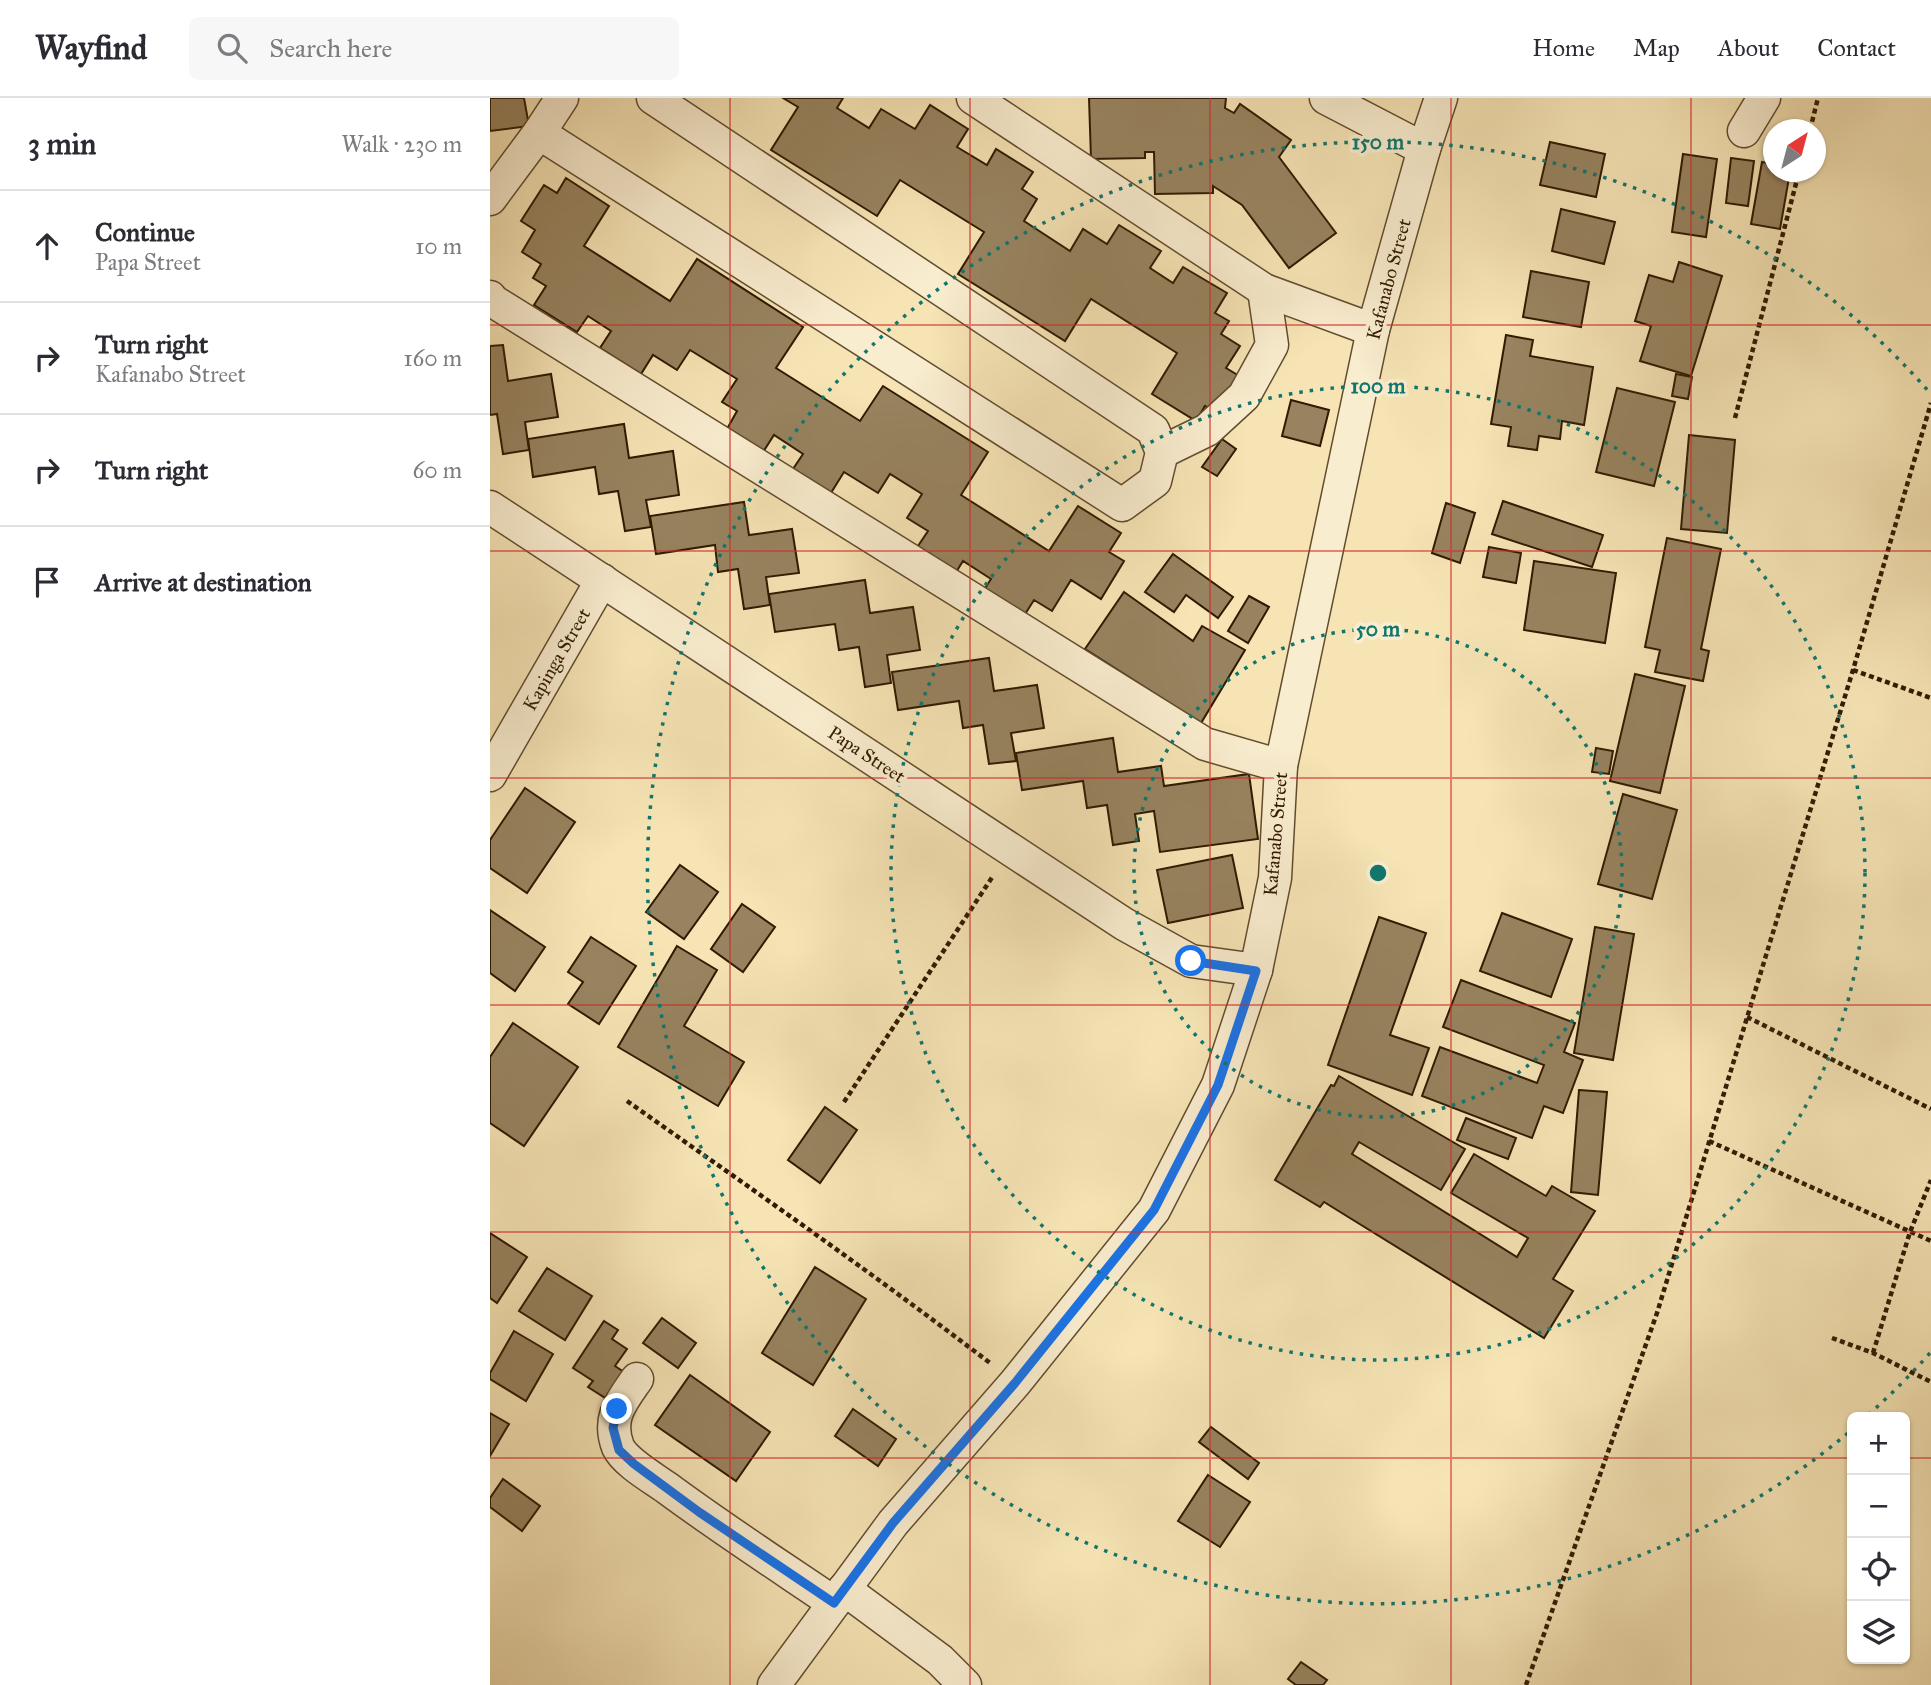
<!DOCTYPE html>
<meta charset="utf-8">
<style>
:root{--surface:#fff;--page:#f7f7f7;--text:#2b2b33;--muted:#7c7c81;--line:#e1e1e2}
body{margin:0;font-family:"IM FELL Great Primer",serif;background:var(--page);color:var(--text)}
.controls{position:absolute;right:21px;bottom:21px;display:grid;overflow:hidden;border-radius:10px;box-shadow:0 2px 5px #0004}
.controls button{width:63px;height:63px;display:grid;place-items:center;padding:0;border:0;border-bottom:2px solid var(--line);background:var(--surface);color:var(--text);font:35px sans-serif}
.compass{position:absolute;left:1273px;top:21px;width:63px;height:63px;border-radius:50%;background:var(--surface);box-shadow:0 2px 5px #0004;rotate:36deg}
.stop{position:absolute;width:21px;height:21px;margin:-16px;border:5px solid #1a73e8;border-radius:50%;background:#fff}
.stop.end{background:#1a73e8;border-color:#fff;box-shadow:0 2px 7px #0008}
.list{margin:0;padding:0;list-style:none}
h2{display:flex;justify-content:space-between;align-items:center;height:91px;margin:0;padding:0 28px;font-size:30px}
h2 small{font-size:23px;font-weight:400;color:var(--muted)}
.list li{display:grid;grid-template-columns:46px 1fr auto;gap:21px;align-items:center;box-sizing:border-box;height:112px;padding:0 28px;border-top:2px solid var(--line)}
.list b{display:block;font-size:26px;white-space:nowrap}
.list p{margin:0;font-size:23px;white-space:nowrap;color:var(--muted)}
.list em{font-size:23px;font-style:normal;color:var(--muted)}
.icon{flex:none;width:38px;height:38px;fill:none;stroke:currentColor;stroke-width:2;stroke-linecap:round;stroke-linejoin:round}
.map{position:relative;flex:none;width:1441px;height:1587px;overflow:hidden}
header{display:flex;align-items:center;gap:42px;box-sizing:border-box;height:98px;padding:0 35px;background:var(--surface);border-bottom:2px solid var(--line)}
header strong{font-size:33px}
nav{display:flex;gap:38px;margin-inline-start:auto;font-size:24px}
.search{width:490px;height:63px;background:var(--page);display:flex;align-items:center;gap:18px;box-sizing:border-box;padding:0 24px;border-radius:10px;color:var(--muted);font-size:26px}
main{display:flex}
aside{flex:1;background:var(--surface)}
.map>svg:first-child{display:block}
</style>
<header>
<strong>Wayfind</strong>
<div class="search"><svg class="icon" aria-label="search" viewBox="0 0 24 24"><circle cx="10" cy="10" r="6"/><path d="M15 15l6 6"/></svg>Search here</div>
<nav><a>Home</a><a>Map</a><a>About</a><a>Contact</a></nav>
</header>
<main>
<aside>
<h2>3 min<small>Walk · 230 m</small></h2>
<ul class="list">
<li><svg class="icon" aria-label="ahead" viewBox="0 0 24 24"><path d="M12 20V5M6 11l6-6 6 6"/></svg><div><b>Continue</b><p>Papa Street</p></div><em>10 m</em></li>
<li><svg class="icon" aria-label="right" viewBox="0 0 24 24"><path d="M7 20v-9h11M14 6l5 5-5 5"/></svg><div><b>Turn right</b><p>Kafanabo Street</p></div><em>160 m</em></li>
<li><svg class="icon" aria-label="right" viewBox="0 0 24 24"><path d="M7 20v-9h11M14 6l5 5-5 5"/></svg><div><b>Turn right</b></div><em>60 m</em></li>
<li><svg class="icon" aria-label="arrive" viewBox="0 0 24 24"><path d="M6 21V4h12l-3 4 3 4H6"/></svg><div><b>Arrive at destination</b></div></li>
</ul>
</aside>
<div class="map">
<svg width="1441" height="1587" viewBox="0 0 1441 1587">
<rect width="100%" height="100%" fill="#f6e4b5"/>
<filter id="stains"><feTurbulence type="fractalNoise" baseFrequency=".00286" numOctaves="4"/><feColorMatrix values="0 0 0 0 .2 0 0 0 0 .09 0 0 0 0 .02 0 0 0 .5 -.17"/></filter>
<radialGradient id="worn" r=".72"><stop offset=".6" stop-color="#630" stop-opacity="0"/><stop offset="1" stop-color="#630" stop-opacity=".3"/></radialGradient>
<g fill="#97835f" stroke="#301a01" stroke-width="2">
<polygon points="0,0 34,0 39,28 0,33"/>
<polygon points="293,0 353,0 347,10 379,30 391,11 425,31 440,7 478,31 467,49 497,67 506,51 543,74 532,91 547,101 534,123 580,153 593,131 617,146 629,127 671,153 660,170 683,185 693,169 737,195 725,215 739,223 731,236 750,248 736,270 751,279 728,316 715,308 706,323 662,296 687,255 601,201 575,243 468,176 494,134 410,82 387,118 281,52 308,9"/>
<polygon points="599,0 736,0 735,10 744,15 750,6 801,42 789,59 846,135 799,170 752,107 723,88 723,95 665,96 664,54 655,54 655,60 601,61"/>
<polygon points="1060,44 1115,56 1106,99 1050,87"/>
<polygon points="1193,56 1227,61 1216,139 1182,134"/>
<polygon points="1241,60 1264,63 1258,108 1236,105"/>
<polygon points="1272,64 1283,66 1283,74 1300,74 1290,131 1261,126"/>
<polygon points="76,80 119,108 94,148 180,203 207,161 313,229 286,270 370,323 393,288 498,354 471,397 559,453 588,408 631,435 619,454 634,463 611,501 581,482 562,513 544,502 530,524 490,498 501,481 473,463 463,479 424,454 438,433 417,420 432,396 400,376 388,395 354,374 339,398 301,374 313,356 284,337 273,354 237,331 247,313 232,304 247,281 200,252 187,272 163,257 151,276 110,250 121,233 98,218 87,234 44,207 56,188 43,180 51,166 32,154 45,132 31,123 54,87 67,95"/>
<polygon points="1071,111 1125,124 1114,166 1062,153"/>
<polygon points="1189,164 1232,178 1201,278 1150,263 1161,228 1145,223 1159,177 1183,184"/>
<polygon points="1041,173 1099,184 1091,229 1033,219"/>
<polygon points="1016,237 1043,242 1040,258 1103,269 1094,327 1072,323 1070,341 1049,338 1047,352 1018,348 1021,329 1001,326"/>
<polygon points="13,247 18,283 61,276 68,319 35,324 39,352 13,356 7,316 0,317 0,248"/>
<polygon points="1186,276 1202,279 1198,301 1182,298"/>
<polygon points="1127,290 1185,304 1164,388 1106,374"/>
<polygon points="801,302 839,312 830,348 792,338"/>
<polygon points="134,326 139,360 183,353 189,397 156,402 161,429 135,433 128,393 109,396 105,369 43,379 38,341"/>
<polygon points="1199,337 1245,342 1237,435 1191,431"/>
<polygon points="732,341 746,351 727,378 712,369"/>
<polygon points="1013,403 1113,437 1102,469 1002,436"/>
<polygon points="254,404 259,437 302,431 309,475 276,479 280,507 254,511 248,471 228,474 225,447 166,456 160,418"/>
<polygon points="956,405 985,415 970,465 942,455"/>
<polygon points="1177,440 1231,451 1211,551 1219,553 1213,583 1165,574 1170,552 1155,549"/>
<polygon points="999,449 1031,455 1026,485 993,479"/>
<polygon points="683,456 743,499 728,520 696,497 684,514 655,494"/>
<polygon points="1044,463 1126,475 1115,545 1034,532"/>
<polygon points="375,482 380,515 423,509 430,552 397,557 401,585 375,589 369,549 349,552 345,526 285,534 279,496"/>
<polygon points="634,494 703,543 712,528 755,552 711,625 595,551"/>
<polygon points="759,498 779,509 758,545 738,533"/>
<polygon points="499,560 504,593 547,587 554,630 521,635 526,663 499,666 493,627 473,630 469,603 408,612 402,574"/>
<polygon points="1145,576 1195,588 1170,695 1120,683"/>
<polygon points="623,640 628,674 671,668 674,688 759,676 768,741 670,754 664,713 645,716 649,743 623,747 617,707 597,710 593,683 532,692 526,655"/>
<polygon points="1106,650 1123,653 1119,676 1102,674"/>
<polygon points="35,690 85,724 37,795 0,770 0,742"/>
<polygon points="1133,696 1187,712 1162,801 1108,786"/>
<polygon points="742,757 753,810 678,825 667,772"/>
<polygon points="190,767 228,794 194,841 156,814"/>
<polygon points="252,806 285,829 253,874 221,851"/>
<polygon points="0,812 55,849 25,893 0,875"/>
<polygon points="1012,815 1082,841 1061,899 990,873"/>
<polygon points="889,819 936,835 900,937 939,950 922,997 838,967"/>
<polygon points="1105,829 1144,836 1123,962 1084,955"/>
<polygon points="101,839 146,868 109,926 78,906 93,884 78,874"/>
<polygon points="187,848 227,872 194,928 254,964 228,1008 128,949"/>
<polygon points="971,882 1085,925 1074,954 1093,962 1073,1015 1054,1008 1042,1040 932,998 950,949 1047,985 1054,967 953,929"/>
<polygon points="23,925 88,969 34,1048 0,1025 0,959"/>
<polygon points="849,978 975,1051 951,1092 869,1044 862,1056 1027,1159 1038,1140 961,1095 984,1056 1056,1098 1062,1088 1105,1113 1063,1181 1083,1193 1054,1240 834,1104 830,1109 785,1082 841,987 844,988"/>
<polygon points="1089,992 1117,994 1108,1097 1081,1094"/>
<polygon points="335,1009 367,1032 330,1085 298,1062"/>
<polygon points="976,1020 1026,1040 1018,1061 967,1042"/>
<polygon points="0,1135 37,1159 7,1205 0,1200"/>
<polygon points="325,1169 376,1201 323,1287 272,1255"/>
<polygon points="57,1170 102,1198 75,1242 29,1213"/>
<polygon points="172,1220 206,1245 188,1270 153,1245"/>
<polygon points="114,1223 128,1232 122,1241 137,1251 125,1268 137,1276 120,1303 98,1289 103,1283 83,1270"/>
<polygon points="24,1233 63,1256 36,1303 0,1281 0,1275"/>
<polygon points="200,1277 280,1334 246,1383 165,1327"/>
<polygon points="363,1311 406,1341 388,1368 345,1338"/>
<polygon points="0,1315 19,1326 0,1358"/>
<polygon points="721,1329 769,1365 758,1381 709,1344"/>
<polygon points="718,1377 760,1404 730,1449 688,1423"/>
<polygon points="13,1381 50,1408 32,1433 0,1409 0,1400"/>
<polygon points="811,1564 837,1582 833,1587 806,1587 798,1581"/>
</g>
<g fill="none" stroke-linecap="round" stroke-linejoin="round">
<g stroke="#624c2e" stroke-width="35">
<g id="minor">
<polyline points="483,0 774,192 883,232"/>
<polyline points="836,0 934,51"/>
<polyline points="1254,33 1274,0"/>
<polyline points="49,35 632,407 665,383 672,354 663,332 163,0"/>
<polyline points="0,101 49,35 72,0"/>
<polyline points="0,199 3,203 715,646 791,668"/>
<polyline points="672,354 717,332 754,298 782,247 774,192"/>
<polyline points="0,409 634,826 701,863 766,872"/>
<polyline points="0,677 112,482"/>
<path d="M147 1281C131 1304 117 1320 128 1349 135 1364 163 1380 177 1390 231 1430 288 1467 344 1505"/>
<polyline points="354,1491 450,1562 475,1587"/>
<polyline points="284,1587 403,1425 525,1285 664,1112 728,987 766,872 785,780 791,668 883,232 934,51 951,0"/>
</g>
</g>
<g stroke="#301a01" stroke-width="4.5" stroke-dasharray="5 3.5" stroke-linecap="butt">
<polyline points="1320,32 1328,0"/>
<polyline points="1245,320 1309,74"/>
<polyline points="1363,572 1441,600"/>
<polyline points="1257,919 1441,1011"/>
<path d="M137 1003C259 1089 381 1174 500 1265"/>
<polyline points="354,1004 503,778"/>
<polyline points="1219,1043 1441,1143"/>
<polyline points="1342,1240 1383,1255 1441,1284"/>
<polyline points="1383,1255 1420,1134 1441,1082"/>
<polyline points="1036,1587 1167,1215 1363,572 1441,305"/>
</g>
<use href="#minor" stroke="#f9edcf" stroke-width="32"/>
</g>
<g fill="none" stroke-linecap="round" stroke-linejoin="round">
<polyline stroke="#1a73e8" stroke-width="9" points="127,1311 123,1330 129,1352 144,1366 209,1414 344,1505 403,1425 525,1285 664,1112 728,987 766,873 701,863"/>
</g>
<path fill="none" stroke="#d62828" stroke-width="2" stroke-opacity="0.55" d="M240 0V1587M480 0V1587M720 0V1587M961 0V1587M1201 0V1587M0 227H1441M0 453H1441M0 680H1441M0 907H1441M0 1134H1441M0 1360H1362M1415 1360H1441"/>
<g fill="none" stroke="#0f766e" stroke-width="3.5" stroke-dasharray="3.5 7">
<circle cx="888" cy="775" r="244"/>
<circle cx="888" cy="775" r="487"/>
<path d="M1440 1255A731 731 0 0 1 1377 1318M1358 1335A731 731 0 1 1 1440 295"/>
</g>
<g text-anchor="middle" stroke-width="7" stroke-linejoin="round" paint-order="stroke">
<g font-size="19" fill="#301a01" stroke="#f9edcf">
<text transform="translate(898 181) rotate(-75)" y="7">Kafanabo Street</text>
<text transform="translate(66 561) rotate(-60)" y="7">Kapinga Street</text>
<text transform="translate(377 656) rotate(33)" y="7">Papa Street</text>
<text transform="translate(785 736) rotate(-85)" y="7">Kafanabo Street</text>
</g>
</g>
<circle cx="888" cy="775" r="10" fill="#0f766e" stroke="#f9edcf" stroke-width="3.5"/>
<g font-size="21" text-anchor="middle" font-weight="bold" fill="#0f766e" stroke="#f9edcf" stroke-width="7" stroke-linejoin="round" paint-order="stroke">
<text x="888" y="51">150 m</text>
<text x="888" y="295">100 m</text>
<text x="888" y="538">50 m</text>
</g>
<rect width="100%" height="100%" filter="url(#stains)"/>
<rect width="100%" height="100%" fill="url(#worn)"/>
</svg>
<div class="controls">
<button>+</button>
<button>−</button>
<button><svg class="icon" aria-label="locate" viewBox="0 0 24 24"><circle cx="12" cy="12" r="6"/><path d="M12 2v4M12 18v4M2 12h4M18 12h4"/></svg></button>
<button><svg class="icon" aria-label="layers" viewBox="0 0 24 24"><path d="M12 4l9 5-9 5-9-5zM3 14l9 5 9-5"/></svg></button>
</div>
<svg class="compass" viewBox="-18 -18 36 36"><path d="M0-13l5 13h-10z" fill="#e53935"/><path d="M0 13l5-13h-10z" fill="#7c7c81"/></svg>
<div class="stop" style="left:701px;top:863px"></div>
<div class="stop end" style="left:127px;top:1311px"></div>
</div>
</main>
